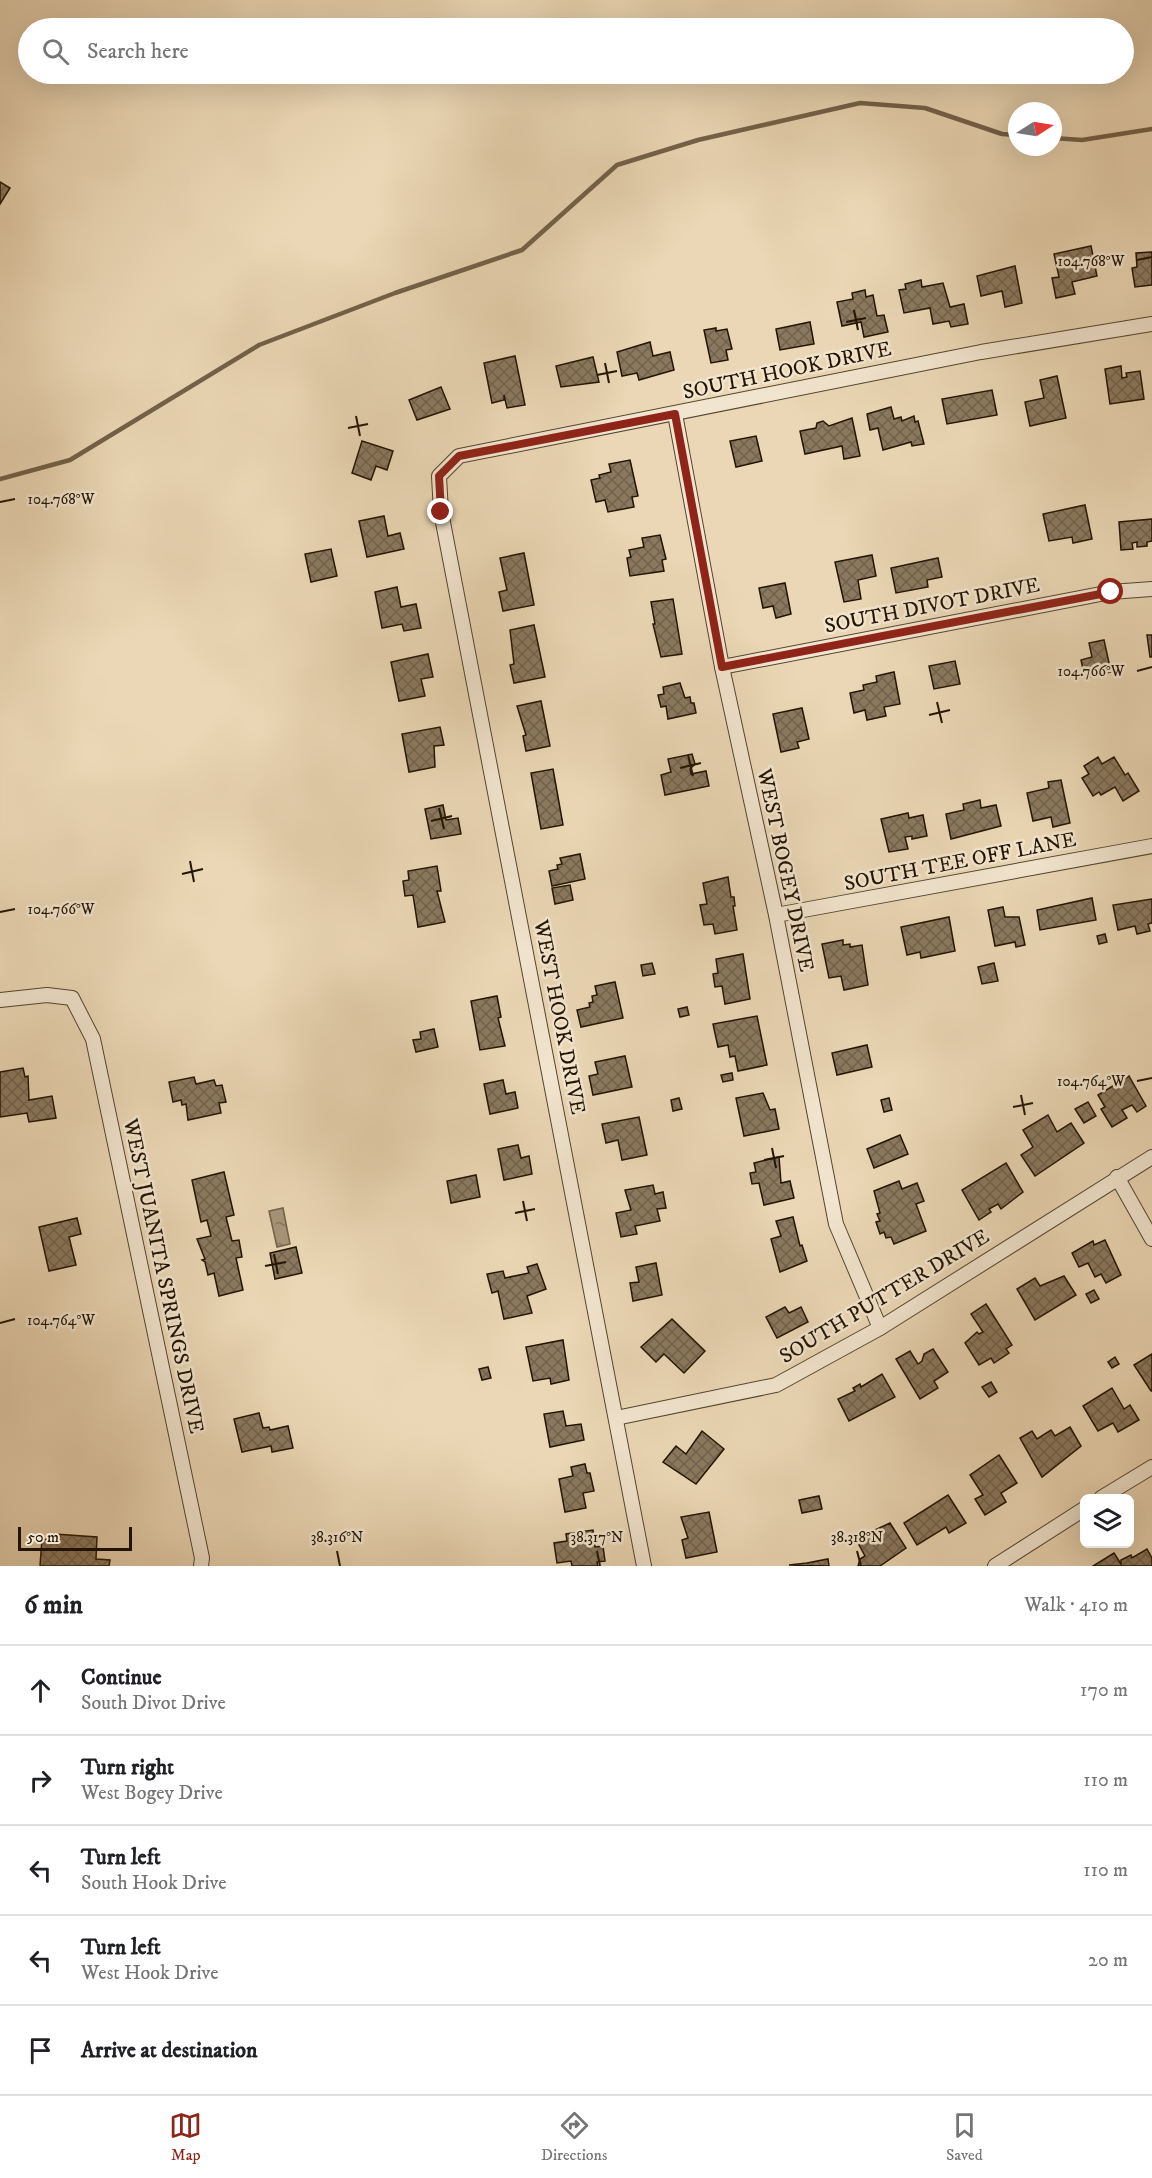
<!DOCTYPE html>
<meta charset="utf-8">
<style>
:root{--surface:#fff;--page:#f6f6f6;--text:#202124;--muted:#757577;--line:#e0e0e0;--accent:#8f2418}
body{margin:0;font-family:"IM FELL DW Pica",serif;background:var(--page);color:var(--text)}
.controls{position:absolute;right:18px;bottom:18px;display:grid;overflow:hidden;border-radius:9px;box-shadow:0 6px 24px #0002}
.controls button{width:54px;height:54px;display:grid;place-items:center;padding:0;border:0;border-bottom:2px solid var(--line);background:var(--surface);color:var(--text);font:30px sans-serif}
.compass{position:absolute;left:1008px;top:102px;width:54px;height:54px;border-radius:50%;background:var(--surface);box-shadow:0 6px 24px #0002;rotate:78deg}
.scale{position:absolute;left:18px;bottom:15px;width:114px;box-sizing:border-box;padding-left:6px;border:3px solid #221401;border-top:0;font-size:16px;line-height:21px;white-space:nowrap;color:#221401;-webkit-text-stroke:4px #f2e5cf;paint-order:stroke}
.stop{position:absolute;width:18px;height:18px;margin:-14px;border:4px solid #8f2418;border-radius:50%;background:#fff}
.stop.end{background:#8f2418;border-color:#fff;box-shadow:0 2px 6px #0008}
.list{margin:0;padding:0;list-style:none}
h2{display:flex;justify-content:space-between;align-items:center;height:78px;margin:0;padding:0 24px;font-size:26px}
h2 small{font-size:20px;font-weight:400;color:var(--muted)}
.list li{display:grid;grid-template-columns:39px 1fr auto;gap:18px;align-items:center;box-sizing:border-box;height:90px;padding:0 24px;border-top:2px solid var(--line)}
.list b{display:block;font-size:22px;white-space:nowrap}
.list p{margin:0;font-size:20px;white-space:nowrap;color:var(--muted)}
.list em{font-size:20px;font-style:normal;color:var(--muted)}
.icon{flex:none;width:33px;height:33px;fill:none;stroke:currentColor;stroke-width:2;stroke-linecap:round;stroke-linejoin:round}
.map{position:relative;flex:none;width:1152px;height:1566px;overflow:hidden}
.search{position:absolute;background:var(--surface);box-shadow:0 6px 24px #0002;left:18px;right:18px;top:18px;height:66px;display:flex;align-items:center;gap:15px;box-sizing:border-box;padding:0 21px;border-radius:33px;color:var(--muted);font-size:22px}
.sheet{height:528px;background:var(--surface)}
nav{display:flex;justify-content:space-around;align-items:center;box-sizing:border-box;height:84px;border-top:2px solid var(--line);background:var(--surface);font-size:16px;color:var(--muted)}
nav a{display:grid;justify-items:center;gap:3px}
nav .on{color:var(--accent)}
.map>svg:first-child{display:block}
</style>
<div class="map">
<svg width="1152" height="1566" viewBox="0 0 1152 1566">
<defs>
<pattern id="water-ripples" width="26" height="14" patternUnits="userSpaceOnUse" patternTransform="scale(1.5)"><rect width="26" height="14" fill="#a79578"/><path d="M2 4q2-2 4 0t4 0M15 11q2-2 4 0t4 0" fill="none" stroke="#887860"/></pattern>
<pattern id="building-cross-hatch" width="8" height="8" patternUnits="userSpaceOnUse" patternTransform="scale(1.5)"><rect width="8" height="8" fill="#8b795f"/><path d="M0 0l8 8M0 8l8-8" fill="none" stroke="#71624c"/></pattern>
</defs>
<rect width="100%" height="100%" fill="#ebd7b5"/>
<filter id="stains"><feTurbulence type="fractalNoise" baseFrequency=".00333" numOctaves="4"/><feColorMatrix values="0 0 0 0 .2 0 0 0 0 .09 0 0 0 0 .02 0 0 0 .5 -.17"/></filter>
<radialGradient id="worn" r=".72"><stop offset=".6" stop-color="#630" stop-opacity="0"/><stop offset="1" stop-color="#630" stop-opacity=".3"/></radialGradient>
<polygon fill="url(#water-ripples)" stroke="#726148" stroke-width="1.5" points="283,1208 290,1244 277,1247 269,1211"/>
<g fill="none" stroke-linecap="round" stroke-linejoin="round">
<g stroke="#726148" stroke-width="4.5">
<polyline points="1053,138 1082,140 1152,129"/>
<polyline points="0,479 70,460 259,345 395,293 522,250 617,165 698,140 860,103 925,108 1002,134 1017,135"/>
</g>
</g>
<g fill="url(#building-cross-hatch)" stroke="#221401" stroke-width="1.5">
<polygon points="0,182 10,188 0,204"/>
<polygon points="1091,246 1097,276 1072,282 1075,294 1056,298 1052,278 1059,277 1054,254"/>
<polygon points="1152,252 1152,285 1135,287 1132,268 1137,267 1136,253"/>
<polygon points="1015,266 1022,303 1005,307 1002,291 981,296 977,276"/>
<polygon points="921,280 922,287 943,283 950,307 964,304 968,324 951,327 949,321 933,324 930,308 904,313 899,290 906,289 905,284"/>
<polygon points="865,290 866,297 873,295 877,316 884,315 888,332 864,337 861,322 842,326 837,302 853,299 852,293"/>
<polygon points="810,322 814,344 780,350 776,329"/>
<polygon points="716,328 716,331 727,329 732,349 726,350 728,360 711,363 704,330"/>
<polygon points="650,342 653,356 670,352 674,370 639,380 637,373 622,376 617,352"/>
<polygon points="515,356 525,405 507,408 504,395 504,400 492,403 484,363"/>
<polygon points="593,357 599,382 561,387 556,366"/>
<polygon points="1121,366 1122,378 1127,377 1126,373 1140,371 1144,399 1110,404 1105,369"/>
<polygon points="1057,376 1066,418 1030,426 1025,402 1044,398 1040,380"/>
<polygon points="441,387 450,409 417,420 409,400"/>
<polygon points="992,390 997,415 947,424 942,399"/>
<polygon points="891,407 894,419 901,417 902,421 914,416 915,422 918,421 924,444 912,446 911,442 883,450 878,428 870,430 867,414"/>
<polygon points="852,418 860,456 844,459 842,446 805,454 800,431 816,428 817,423 823,421 829,426"/>
<polygon points="756,436 762,461 736,467 730,441"/>
<polygon points="362,441 393,451 387,470 376,466 371,480 352,473"/>
<polygon points="630,460 638,496 632,497 634,507 608,512 605,500 596,502 591,480 600,478 599,475 611,472 609,464"/>
<polygon points="1085,505 1092,539 1073,543 1072,537 1049,541 1043,514"/>
<polygon points="384,516 388,536 400,533 404,549 367,557 359,521"/>
<polygon points="1152,519 1152,541 1147,542 1147,546 1137,547 1137,542 1132,543 1133,549 1121,550 1119,522"/>
<polygon points="660,535 666,559 662,560 664,571 630,576 627,558 631,557 629,550 644,547 642,538"/>
<polygon points="331,549 337,576 311,582 305,554"/>
<polygon points="524,553 534,605 503,611 499,592 507,590 500,558"/>
<polygon points="872,555 876,576 858,580 861,599 844,602 835,562"/>
<polygon points="938,558 942,577 927,580 928,587 896,593 891,568"/>
<polygon points="785,583 791,614 776,618 773,606 763,608 759,588"/>
<polygon points="397,587 401,607 416,604 421,628 404,631 402,624 382,628 375,592"/>
<polygon points="673,599 682,654 661,657 653,624 655,624 651,602"/>
<polygon points="534,625 545,677 514,683 510,665 514,664 510,630"/>
<polygon points="1147,635 1152,635 1152,657 1150,657"/>
<polygon points="1104,640 1111,672 1085,678 1081,660 1092,657 1089,643"/>
<polygon points="428,654 433,677 421,679 425,696 399,701 391,662"/>
<polygon points="955,661 960,684 934,689 929,666"/>
<polygon points="894,672 900,704 884,707 886,716 867,720 865,710 854,713 850,693 864,690 863,685 877,682 876,676"/>
<polygon points="680,683 685,698 690,697 691,703 694,703 696,713 668,719 666,706 661,707 658,695 664,694 663,687"/>
<polygon points="541,701 550,746 526,751 523,736 526,735 517,706"/>
<polygon points="802,708 809,739 797,742 799,748 781,752 773,714"/>
<polygon points="440,727 444,745 434,746 435,767 409,772 402,734"/>
<polygon points="692,754 695,764 690,769 691,774 706,771 709,786 665,795 661,775 671,772 668,759"/>
<polygon points="1098,757 1102,764 1114,757 1125,775 1128,773 1139,791 1123,801 1115,787 1101,795 1099,792 1093,796 1082,778 1089,774 1084,766"/>
<polygon points="553,769 563,825 541,829 531,773"/>
<polygon points="1061,780 1070,823 1053,827 1051,817 1033,821 1027,793 1049,788 1048,782"/>
<polygon points="980,800 981,808 996,805 1001,826 951,839 946,814 964,810 963,804"/>
<polygon points="443,805 446,820 458,818 461,834 431,839 425,809"/>
<polygon points="908,813 909,818 923,815 927,836 912,839 912,836 905,837 908,849 889,852 881,819"/>
<polygon points="580,854 585,879 552,886 549,871 558,869 557,865 562,864 560,858"/>
<polygon points="437,866 441,891 437,891 445,922 418,927 413,895 405,896 403,881 409,880 408,871"/>
<polygon points="728,877 731,897 734,897 735,906 733,906 737,930 715,934 713,924 704,925 700,905 707,904 703,883"/>
<polygon points="570,885 573,900 555,904 552,888"/>
<polygon points="1092,898 1096,920 1040,930 1037,910"/>
<polygon points="1152,899 1152,923 1148,924 1150,931 1137,934 1135,926 1118,930 1113,905"/>
<polygon points="1003,907 1005,917 1019,917 1025,945 1016,947 1015,942 995,946 988,910"/>
<polygon points="949,917 955,951 921,958 920,952 907,955 901,927"/>
<polygon points="1105,934 1107,942 1099,944 1097,936"/>
<polygon points="843,940 843,945 850,944 850,947 862,945 868,985 844,990 841,976 829,978 822,944"/>
<polygon points="743,954 750,999 725,1004 722,986 715,987 713,974 718,973 716,959"/>
<polygon points="652,963 655,974 643,976 641,965"/>
<polygon points="994,963 998,981 982,984 978,967"/>
<polygon points="615,982 623,1018 581,1027 577,1010 590,1007 589,1003 593,1002 592,996 597,995 595,986"/>
<polygon points="497,996 501,1017 498,1018 505,1046 480,1050 471,1001"/>
<polygon points="687,1007 689,1015 680,1017 678,1009"/>
<polygon points="757,1016 767,1065 738,1071 735,1056 730,1057 728,1045 718,1047 713,1024"/>
<polygon points="434,1029 438,1047 416,1052 413,1040 421,1039 420,1032"/>
<polygon points="867,1045 872,1067 837,1075 832,1053"/>
<polygon points="625,1056 632,1087 593,1095 589,1076 598,1074 595,1062"/>
<polygon points="23,1068 25,1077 28,1076 29,1100 52,1096 56,1118 29,1122 27,1113 0,1117 0,1072"/>
<polygon points="732,1073 733,1080 723,1082 721,1075"/>
<polygon points="1129,1076 1146,1106 1137,1112 1132,1105 1122,1110 1127,1118 1112,1127 1101,1109 1105,1107 1098,1095"/>
<polygon points="194,1077 196,1084 214,1080 216,1086 222,1085 226,1102 219,1103 221,1113 188,1120 186,1104 182,1105 181,1100 173,1102 169,1082"/>
<polygon points="503,1080 506,1094 515,1092 518,1108 490,1114 484,1084"/>
<polygon points="763,1093 770,1110 775,1109 779,1129 744,1136 736,1098"/>
<polygon points="679,1098 682,1109 673,1111 671,1100"/>
<polygon points="889,1098 892,1110 884,1112 881,1100"/>
<polygon points="1088,1102 1096,1116 1084,1123 1075,1109"/>
<polygon points="1048,1115 1057,1132 1071,1123 1084,1143 1035,1176 1021,1155 1033,1147 1023,1130"/>
<polygon points="639,1117 647,1155 622,1160 618,1140 606,1143 602,1124"/>
<polygon points="900,1135 908,1154 874,1168 867,1149"/>
<polygon points="518,1145 521,1158 529,1156 532,1174 504,1180 498,1149"/>
<polygon points="779,1157 781,1183 790,1181 794,1198 764,1205 759,1183 752,1184 750,1173 756,1172 754,1163"/>
<polygon points="1006,1163 1023,1192 1001,1209 998,1204 989,1209 991,1212 979,1220 962,1190"/>
<polygon points="224,1172 234,1215 226,1217 232,1241 239,1240 242,1257 236,1258 243,1290 219,1296 214,1273 208,1275 205,1262 202,1260 205,1259 197,1239 211,1236 207,1220 201,1222 192,1180"/>
<polygon points="476,1175 480,1197 451,1203 447,1181"/>
<polygon points="899,1181 902,1189 917,1183 924,1201 916,1204 926,1231 894,1244 891,1237 886,1238 884,1232 880,1234 876,1222 880,1221 877,1214 880,1213 874,1191"/>
<polygon points="653,1185 655,1194 663,1192 666,1208 657,1209 660,1221 635,1226 637,1234 621,1237 616,1213 631,1210 625,1190"/>
<polygon points="793,1217 800,1246 802,1245 807,1261 780,1272 771,1239 781,1236 776,1221"/>
<polygon points="77,1218 81,1234 69,1237 76,1265 49,1271 39,1227"/>
<polygon points="1105,1240 1121,1275 1106,1283 1101,1274 1095,1277 1088,1263 1079,1267 1072,1253 1093,1241 1094,1245"/>
<polygon points="296,1247 302,1273 275,1279 270,1253"/>
<polygon points="656,1263 662,1295 633,1301 630,1283 639,1282 636,1267"/>
<polygon points="537,1264 546,1289 527,1296 532,1313 504,1319 498,1291 492,1293 487,1274 503,1271 505,1278 529,1273 527,1267"/>
<polygon points="1064,1276 1076,1295 1035,1320 1017,1289 1035,1278 1040,1286"/>
<polygon points="1094,1290 1099,1299 1091,1303 1086,1294"/>
<polygon points="986,1304 1012,1345 1006,1349 1009,1353 994,1363 991,1358 979,1365 965,1343 977,1332 979,1334 983,1332 971,1314"/>
<polygon points="785,1307 789,1313 801,1307 808,1322 777,1338 766,1317"/>
<polygon points="672,1319 705,1351 684,1373 664,1354 656,1362 641,1347"/>
<polygon points="563,1340 569,1380 551,1384 550,1378 533,1381 526,1347"/>
<polygon points="933,1349 948,1372 934,1381 938,1388 920,1399 896,1359 910,1351 918,1364 922,1361 924,1354"/>
<polygon points="1152,1354 1152,1391 1151,1391 1134,1365"/>
<polygon points="1115,1357 1119,1364 1112,1368 1108,1362"/>
<polygon points="488,1367 491,1378 482,1380 479,1369"/>
<polygon points="882,1374 895,1397 849,1421 838,1399 855,1391 853,1388 860,1384 861,1387"/>
<polygon points="991,1382 997,1392 989,1397 982,1387"/>
<polygon points="1112,1388 1124,1409 1130,1405 1139,1420 1118,1432 1113,1423 1098,1431 1083,1406"/>
<polygon points="563,1411 566,1426 581,1424 584,1440 550,1447 544,1414"/>
<polygon points="259,1413 263,1428 269,1427 270,1430 288,1426 293,1448 272,1452 271,1446 242,1452 234,1419"/>
<polygon points="1070,1427 1081,1446 1042,1477 1020,1438 1032,1431 1037,1439 1051,1430 1055,1436"/>
<polygon points="702,1431 724,1449 696,1484 663,1462 676,1446 686,1454"/>
<polygon points="999,1455 1017,1483 1001,1493 1006,1502 985,1515 975,1499 983,1495 970,1475"/>
<polygon points="585,1464 587,1473 590,1473 594,1491 583,1493 586,1508 565,1512 559,1479 573,1476 571,1467"/>
<polygon points="948,1495 966,1523 949,1533 946,1527 917,1545 904,1523"/>
<polygon points="819,1496 822,1509 802,1513 799,1500"/>
<polygon points="709,1512 717,1552 686,1558 682,1540 688,1538 681,1517"/>
<polygon points="890,1523 906,1548 880,1566 858,1566 860,1559 865,1556 858,1543 863,1540 862,1536"/>
<polygon points="593,1530 595,1547 603,1546 605,1561 597,1562 598,1566 572,1566 571,1561 557,1563 554,1543 567,1541 566,1534"/>
<polygon points="54,1534 97,1537 96,1559 110,1560 109,1566 40,1566 42,1539 53,1540"/>
<polygon points="1147,1549 1152,1558 1152,1566 1093,1566 1114,1553 1121,1564 1121,1560 1131,1555 1132,1558"/>
<polygon points="828,1559 829,1566 789,1565 807,1563"/>
</g>
<g fill="none" stroke-linecap="round" stroke-linejoin="round">
<g stroke="#54452e" stroke-width="16">
<g id="minor">
<polyline points="675,414 722,667 776,915 836,1224 880,1328"/>
<polyline points="722,667 1111,592 1152,589"/>
<polyline points="776,915 1152,846"/>
<polyline points="0,1000 47,995 72,998 93,1039 202,1558 201,1566"/>
<polyline points="1117,1177 1152,1239"/>
<polyline points="616,1418 776,1385 880,1328 1152,1157"/>
<polyline points="1101,1498 1152,1467"/>
<polyline points="644,1566 441,512 439,476 459,456 981,352 1152,324"/>
<polyline points="995,1566 1084,1509"/>
</g>
</g>
<use href="#minor" stroke="#f2e5cf" stroke-width="14"/>
</g>
<g fill="none" stroke-linecap="round" stroke-linejoin="round">
<polyline stroke="#8f2418" stroke-width="8" points="441,512 439,476 459,456 675,414 722,667 1111,592"/>
</g>
<path fill="none" stroke="#221401" stroke-width="2" d="M1137 260 1152 257M854 310 858 330M846 322 866 318M605 363 609 383M597 375 617 371M356 416 360 436M348 428 368 424M0 502 15 499M1137 671 1152 667M937 702 942 723M929 715 950 710M688 755 693 776M680 768 701 763M439 808 444 829M431 821 452 816M190 861 194 882M182 874 203 869M0 912 15 909M1137 1081 1152 1078M1021 1095 1025 1115M1013 1107 1033 1103M772 1148 776 1168M764 1160 784 1156M523 1201 527 1221M515 1213 535 1209M274 1254 278 1274M265 1266 286 1262M0 1323 15 1319M337 1551 340 1566M597 1551 600 1566M857 1551 861 1566"/>
<g text-anchor="middle" stroke-width="5" stroke-linejoin="round" paint-order="stroke">
<g font-size="21" fill="#221401" stroke="#f2e5cf">
<text transform="translate(787 370) rotate(-12)" y="7">SOUTH HOOK DRIVE</text>
<text transform="translate(932 605) rotate(-11)" y="7">SOUTH DIVOT DRIVE</text>
<text transform="translate(960 861) rotate(-11)" y="7">SOUTH TEE OFF LANE</text>
<text transform="translate(786 870) rotate(78)" y="7">WEST BOGEY DRIVE</text>
<text transform="translate(560 1017) rotate(79)" y="7">WEST HOOK DRIVE</text>
<text transform="translate(164 1276) rotate(78)" y="7">WEST JUANITA SPRINGS DRIVE</text>
<text transform="translate(884 1296) rotate(-31)" y="7">SOUTH PUTTER DRIVE</text>
</g>
</g>
<g font-size="15" text-anchor="middle" fill="#221401" stroke="#f2e5cf" stroke-width="5" stroke-linejoin="round" paint-order="stroke">
<text x="1091" y="266">104.768°W</text>
<text x="61" y="504">104.768°W</text>
<text x="1091" y="676">104.766°W</text>
<text x="61" y="914">104.766°W</text>
<text x="1091" y="1086">104.764°W</text>
<text x="61" y="1325">104.764°W</text>
<text x="337" y="1542">38.316°N</text>
<text x="597" y="1542">38.317°N</text>
<text x="857" y="1542">38.318°N</text>
</g>
<rect width="100%" height="100%" filter="url(#stains)"/>
<rect width="100%" height="100%" fill="url(#worn)"/>
</svg>
<div class="controls">
<button><svg class="icon" aria-label="layers" viewBox="0 0 24 24"><path d="M12 4l9 5-9 5-9-5zM3 14l9 5 9-5"/></svg></button>
</div>
<svg class="compass" viewBox="-18 -18 36 36"><path d="M0-13l5 13h-10z" fill="#e53935"/><path d="M0 13l5-13h-10z" fill="#757577"/></svg>
<div class="scale">50 m</div>
<div class="stop" style="left:1111px;top:592px"></div>
<div class="stop end" style="left:441px;top:512px"></div>
<div class="search"><svg class="icon" aria-label="search" viewBox="0 0 24 24"><circle cx="10" cy="10" r="6"/><path d="M15 15l6 6"/></svg>Search here</div>
</div>
<section class="sheet">
<h2>6 min<small>Walk · 410 m</small></h2>
<ul class="list">
<li><svg class="icon" aria-label="ahead" viewBox="0 0 24 24"><path d="M12 20V5M6 11l6-6 6 6"/></svg><div><b>Continue</b><p>South Divot Drive</p></div><em>170 m</em></li>
<li><svg class="icon" aria-label="right" viewBox="0 0 24 24"><path d="M7 20v-9h11M14 6l5 5-5 5"/></svg><div><b>Turn right</b><p>West Bogey Drive</p></div><em>110 m</em></li>
<li><svg class="icon" aria-label="left" viewBox="0 0 24 24"><path d="M17 20v-9H6M10 6l-5 5 5 5"/></svg><div><b>Turn left</b><p>South Hook Drive</p></div><em>110 m</em></li>
<li><svg class="icon" aria-label="left" viewBox="0 0 24 24"><path d="M17 20v-9H6M10 6l-5 5 5 5"/></svg><div><b>Turn left</b><p>West Hook Drive</p></div><em>20 m</em></li>
<li><svg class="icon" aria-label="arrive" viewBox="0 0 24 24"><path d="M6 21V4h12l-3 4 3 4H6"/></svg><div><b>Arrive at destination</b></div></li>
</ul>
</section>
<nav>
<a class="on"><svg class="icon" aria-label="map" viewBox="0 0 24 24"><path d="M3 6l6-2 6 2 6-2v14l-6 2-6-2-6 2zM9 4v14M15 6v14"/></svg>Map</a>
<a><svg class="icon" aria-label="directions" viewBox="0 0 24 24"><path d="M12 3l9 9-9 9-9-9zM9 14v-3h6M13 9l2 2-2 2"/></svg>Directions</a>
<a><svg class="icon" aria-label="saved" viewBox="0 0 24 24"><path d="M7 4h10v16l-5-4-5 4z"/></svg>Saved</a>
</nav>
